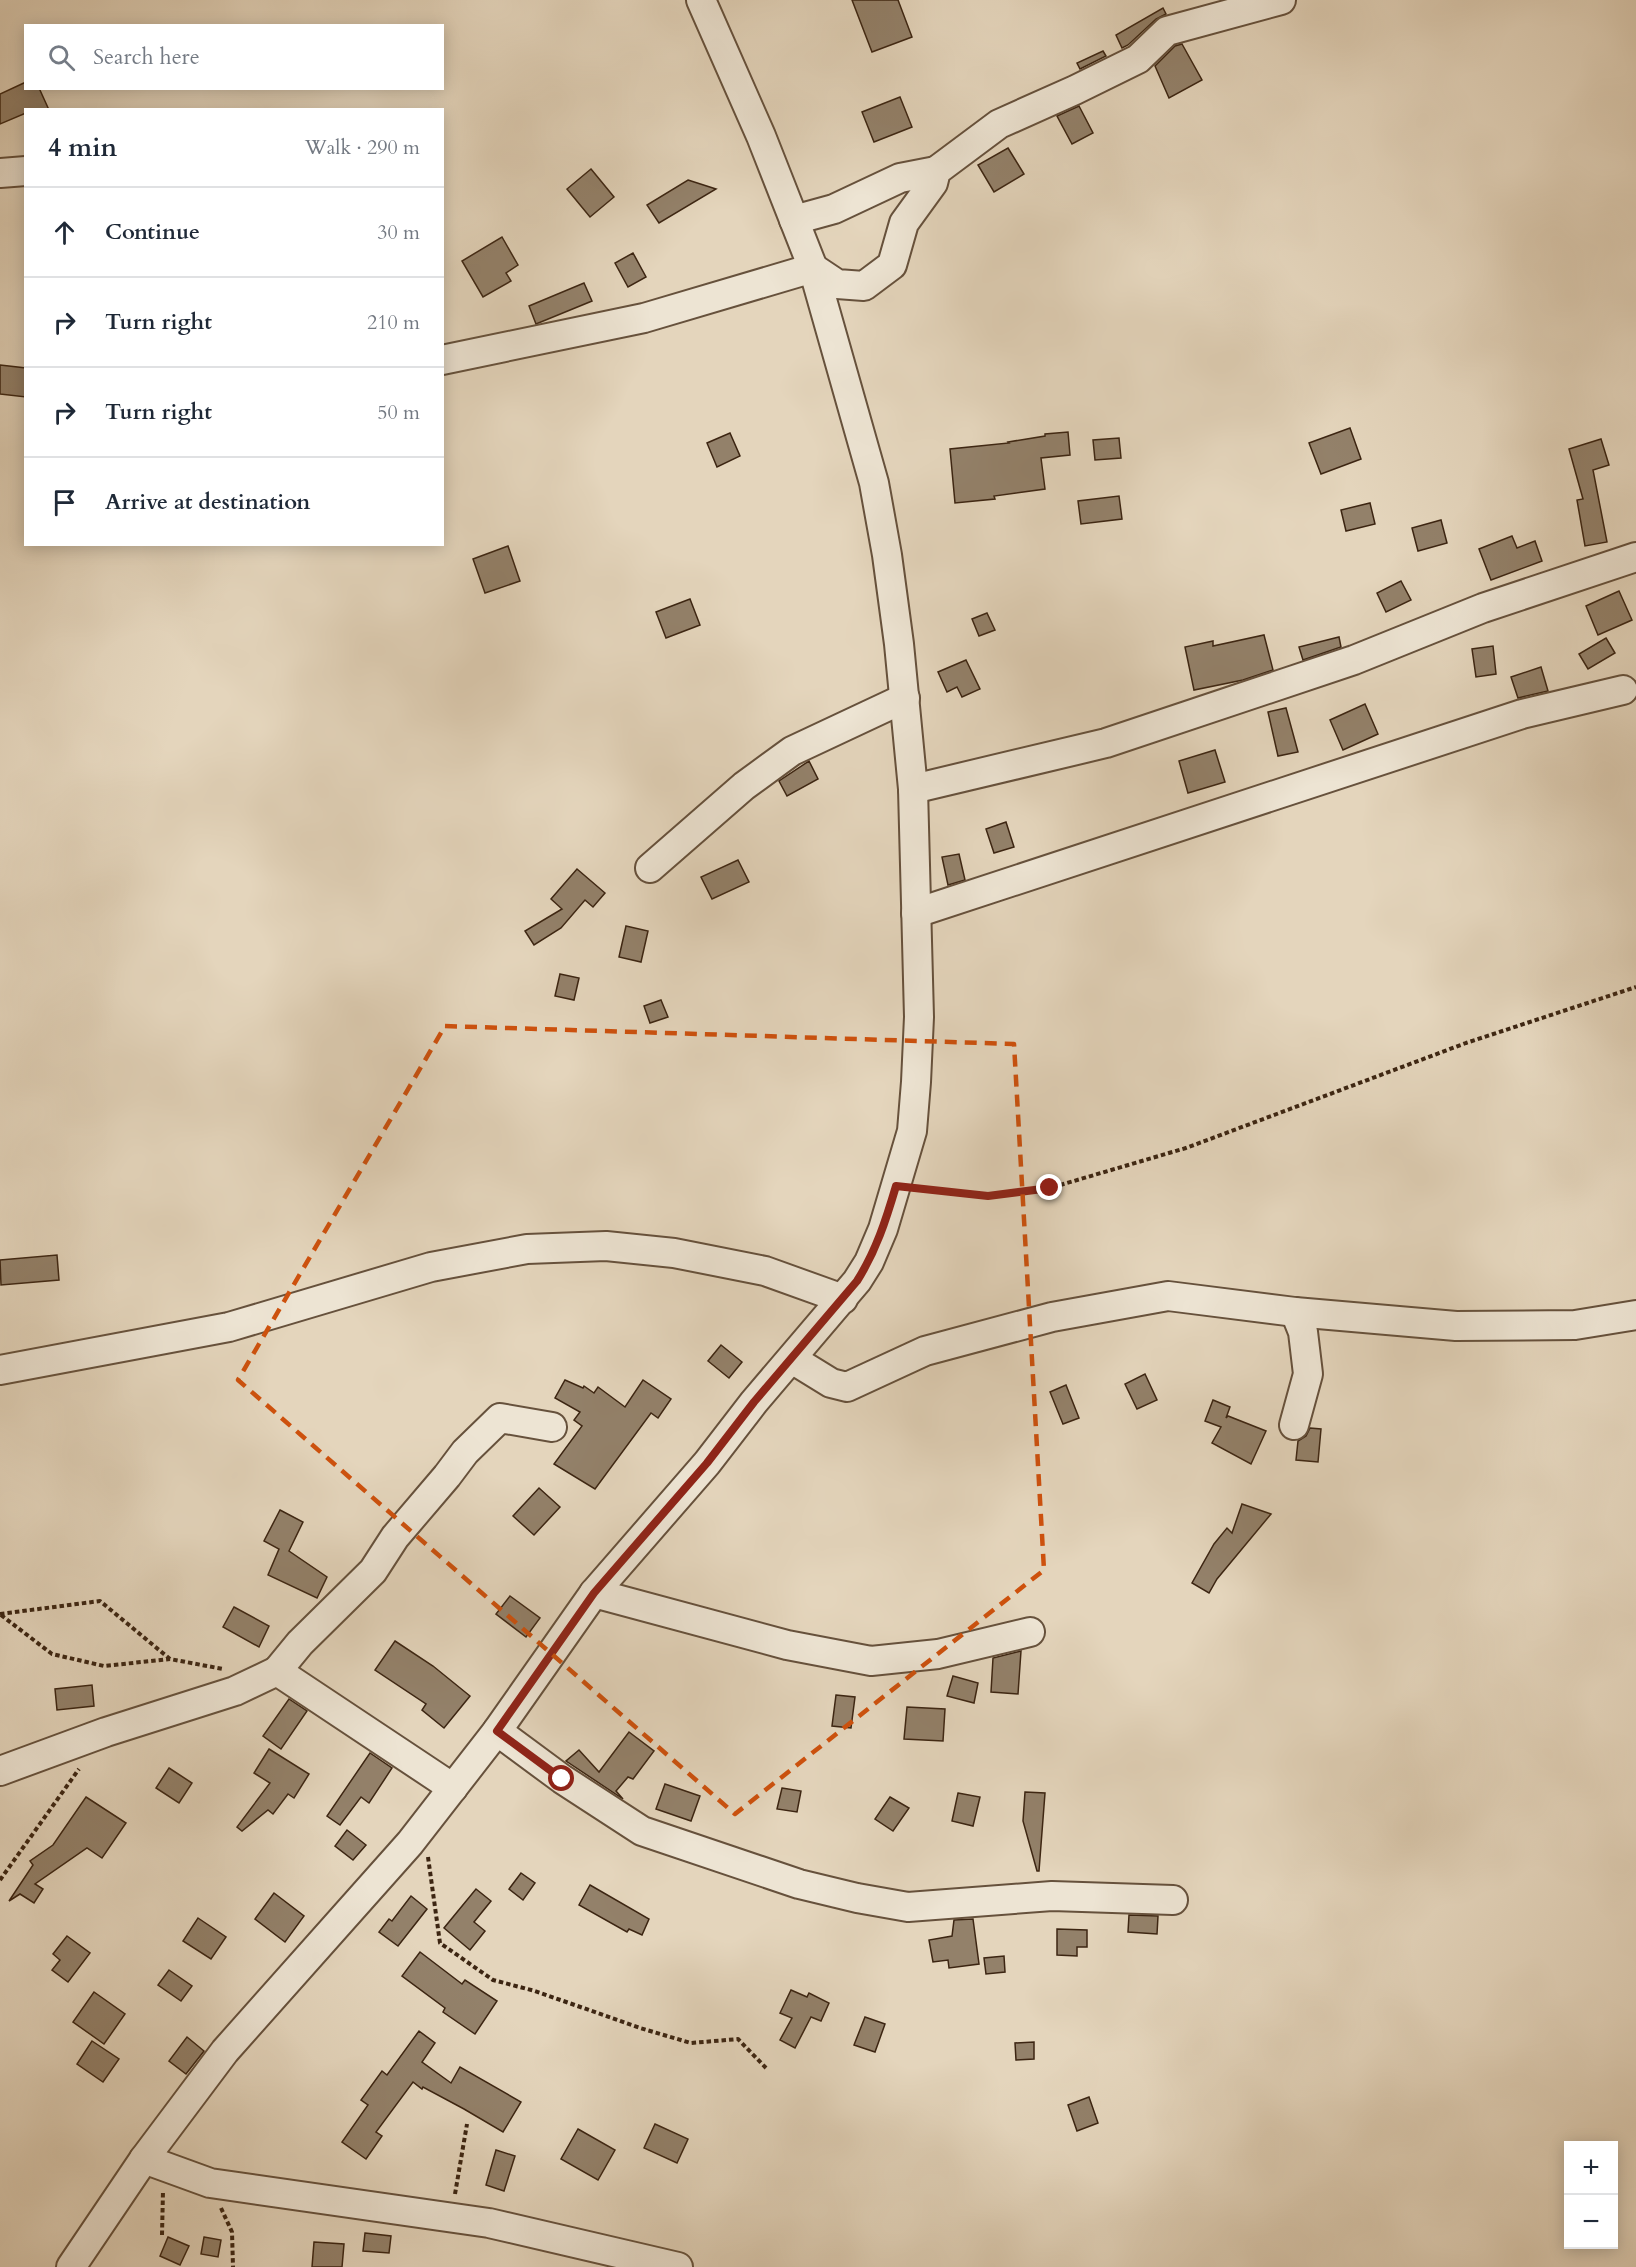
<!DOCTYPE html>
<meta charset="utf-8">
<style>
:root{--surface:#fff;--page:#f2f2f3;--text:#1f2937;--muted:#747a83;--line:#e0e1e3}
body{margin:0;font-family:Cardo,serif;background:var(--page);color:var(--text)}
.controls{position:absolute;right:18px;bottom:18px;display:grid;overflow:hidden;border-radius:0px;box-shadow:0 3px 15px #0003}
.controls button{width:54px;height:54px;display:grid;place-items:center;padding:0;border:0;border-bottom:2px solid var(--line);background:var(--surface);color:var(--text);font:30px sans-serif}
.stop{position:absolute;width:18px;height:18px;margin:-14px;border:4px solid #8f2418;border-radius:50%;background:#fff}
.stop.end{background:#8f2418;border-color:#fff;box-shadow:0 2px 6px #0008}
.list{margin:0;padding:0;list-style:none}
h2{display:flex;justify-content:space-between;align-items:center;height:78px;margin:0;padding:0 24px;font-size:26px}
h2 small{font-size:20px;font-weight:400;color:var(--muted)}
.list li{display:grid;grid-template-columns:39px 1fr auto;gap:18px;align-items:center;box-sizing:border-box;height:90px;padding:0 24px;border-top:2px solid var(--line)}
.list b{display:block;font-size:22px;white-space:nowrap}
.list em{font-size:20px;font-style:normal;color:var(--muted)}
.icon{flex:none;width:33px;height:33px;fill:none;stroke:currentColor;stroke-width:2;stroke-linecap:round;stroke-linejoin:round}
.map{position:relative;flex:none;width:1636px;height:2267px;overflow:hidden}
.search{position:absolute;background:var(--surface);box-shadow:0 3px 15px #0003;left:24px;top:24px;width:420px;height:66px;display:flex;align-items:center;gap:15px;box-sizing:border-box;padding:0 21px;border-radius:0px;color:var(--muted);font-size:22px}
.panel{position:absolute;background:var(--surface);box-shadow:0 3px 15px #0003;left:24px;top:108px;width:420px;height:438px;border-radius:0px}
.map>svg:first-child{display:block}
</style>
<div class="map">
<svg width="1636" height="2267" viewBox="0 0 1636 2267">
<rect width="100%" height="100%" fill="#e4d5bc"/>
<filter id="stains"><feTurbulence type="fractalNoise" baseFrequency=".00333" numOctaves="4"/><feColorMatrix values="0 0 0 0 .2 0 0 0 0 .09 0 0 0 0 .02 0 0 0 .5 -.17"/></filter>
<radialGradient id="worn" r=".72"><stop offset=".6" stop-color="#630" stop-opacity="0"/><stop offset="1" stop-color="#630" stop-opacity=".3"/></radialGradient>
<g fill="#93816a" stroke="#3c2512" stroke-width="1.5">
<polygon points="852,0 898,0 912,37 872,52"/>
<polygon points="1163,8 1166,14 1156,19 1128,45 1122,48 1116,35"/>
<polygon points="1182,44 1202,80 1169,98 1155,66 1175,46"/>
<polygon points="1103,51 1106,56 1080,69 1077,63"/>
<polygon points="26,82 26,88 39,88 49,110 26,110 26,113 0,124 0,94"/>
<polygon points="900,97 912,127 874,142 862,112"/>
<polygon points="1079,106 1093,133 1072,144 1057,116"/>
<polygon points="1008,148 1024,174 994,192 978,165"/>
<polygon points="591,169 614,197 590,217 567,189"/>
<polygon points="688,180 716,189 659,223 647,205"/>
<polygon points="502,237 518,265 506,273 511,281 483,297 462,261"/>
<polygon points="633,253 646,277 628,287 615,263"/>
<polygon points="584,283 592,301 536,324 529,306"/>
<polygon points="0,365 26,368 26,397 0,394"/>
<polygon points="1350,428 1361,459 1321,474 1309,443"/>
<polygon points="1068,432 1070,455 1041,458 1045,489 994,496 995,499 955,503 950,449 1009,443 1008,442 1045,436 1045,434"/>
<polygon points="730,433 740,456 717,467 707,443"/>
<polygon points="1119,438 1121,458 1095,460 1093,440"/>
<polygon points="1601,439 1609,465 1593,470 1607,542 1585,546 1577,500 1583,499 1569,449"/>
<polygon points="1119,496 1122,519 1081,524 1078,501"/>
<polygon points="1370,503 1375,524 1346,531 1341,510"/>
<polygon points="1441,520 1447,543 1418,551 1412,528"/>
<polygon points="1512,536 1517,548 1535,541 1542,561 1491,580 1479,549"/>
<polygon points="508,546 520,581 485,593 473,559"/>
<polygon points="1401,581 1411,600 1386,612 1377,593"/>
<polygon points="1619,591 1632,620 1598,635 1586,606"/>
<polygon points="690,599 700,625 666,638 656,612"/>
<polygon points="987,613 995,630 979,636 972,619"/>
<polygon points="1264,635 1273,670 1243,680 1194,690 1185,647 1213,641 1213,646"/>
<polygon points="1339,637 1341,647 1303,660 1299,647"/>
<polygon points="1606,638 1615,653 1588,669 1579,654"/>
<polygon points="1493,646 1496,674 1476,677 1472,649"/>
<polygon points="966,660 980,689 962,697 957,687 947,692 938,672"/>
<polygon points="1541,667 1548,691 1518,698 1511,677"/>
<polygon points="1365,704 1378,734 1343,750 1330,720"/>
<polygon points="1286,708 1298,752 1278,756 1268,712"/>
<polygon points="1215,750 1225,782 1188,793 1179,761"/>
<polygon points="809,761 818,779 787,796 779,781"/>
<polygon points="1006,822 1014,847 994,853 986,829"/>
<polygon points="959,854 965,880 948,885 942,857"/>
<polygon points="738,860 749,882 712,899 701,877"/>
<polygon points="577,869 605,893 593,907 585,900 561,928 534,945 525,931 562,909 551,899"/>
<polygon points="626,926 648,931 641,962 619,957"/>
<polygon points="560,974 579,978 574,1000 555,996"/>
<polygon points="661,1000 668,1017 650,1023 644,1006"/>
<polygon points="57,1255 59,1280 1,1285 0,1260"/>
<polygon points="721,1345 742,1362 729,1378 708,1361"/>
<polygon points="1145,1374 1157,1400 1137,1409 1125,1384"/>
<polygon points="565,1380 583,1388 584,1386 594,1393 598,1387 625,1407 643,1380 671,1399 658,1418 651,1413 595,1489 554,1464 582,1426 574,1420 580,1412 555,1398"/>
<polygon points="1066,1385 1079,1418 1063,1424 1050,1392"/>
<polygon points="1213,1400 1230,1407 1226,1418 1228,1416 1266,1431 1251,1464 1212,1443 1221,1427 1205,1421"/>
<polygon points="1310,1428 1321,1429 1318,1462 1296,1460 1298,1441 1306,1436"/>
<polygon points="539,1488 560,1507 534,1535 513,1516"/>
<polygon points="1242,1504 1271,1514 1217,1579 1209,1593 1192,1583 1214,1544 1227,1528 1232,1533"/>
<polygon points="280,1510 303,1522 289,1551 327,1577 317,1598 268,1575 279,1549 264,1541"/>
<polygon points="510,1596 540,1618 526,1637 496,1614"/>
<polygon points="234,1607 269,1626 259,1647 223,1627"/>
<polygon points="395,1641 433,1666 470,1696 444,1728 422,1710 426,1704 375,1670"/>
<polygon points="1021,1651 1018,1694 991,1692 993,1658"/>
<polygon points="953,1676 978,1683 974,1703 947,1696"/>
<polygon points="92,1685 94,1706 57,1710 55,1689"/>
<polygon points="836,1695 855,1697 851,1728 832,1726"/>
<polygon points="289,1699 307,1711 281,1749 263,1736"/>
<polygon points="907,1707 945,1709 943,1741 904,1739"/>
<polygon points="629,1732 654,1751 633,1779 628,1777 616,1791 623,1799 566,1761 579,1750 599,1772"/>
<polygon points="269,1749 309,1774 294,1798 288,1794 273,1814 268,1810 242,1831 237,1827 270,1783 254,1773"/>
<polygon points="370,1753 392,1768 369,1803 361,1797 340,1825 327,1816"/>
<polygon points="169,1768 192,1783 179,1803 156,1788"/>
<polygon points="665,1784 700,1796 691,1821 656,1809"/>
<polygon points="782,1788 801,1791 797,1812 777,1809"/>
<polygon points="1025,1792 1045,1793 1039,1871 1037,1871 1023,1821"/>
<polygon points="958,1793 980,1797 973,1826 952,1821"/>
<polygon points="86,1797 126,1823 102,1858 87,1848 35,1884 43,1889 34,1903 20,1894 9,1901 33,1865 30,1861 53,1845"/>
<polygon points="890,1797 909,1808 893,1831 875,1819"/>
<polygon points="347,1830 366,1845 353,1860 335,1846"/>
<polygon points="521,1873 535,1883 523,1900 509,1889"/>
<polygon points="590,1885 649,1919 642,1935 629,1929 627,1932 579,1905"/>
<polygon points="476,1889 491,1901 474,1922 485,1931 470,1950 444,1928"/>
<polygon points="274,1893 304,1916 285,1942 255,1919"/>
<polygon points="411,1896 427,1909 398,1946 379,1932 389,1919 392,1921"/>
<polygon points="1129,1915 1158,1916 1157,1934 1128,1932"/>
<polygon points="198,1918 226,1937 211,1959 183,1941"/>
<polygon points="973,1919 979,1964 949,1968 948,1960 933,1962 929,1940 952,1936 954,1920"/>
<polygon points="1057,1929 1087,1930 1087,1947 1077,1947 1077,1956 1057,1955"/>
<polygon points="67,1936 90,1953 68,1982 52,1970 60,1960 53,1954"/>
<polygon points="420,1952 462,1984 465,1980 497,2001 475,2034 443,2012 445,2008 402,1976"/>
<polygon points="1004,1956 1005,1972 986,1974 984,1958"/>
<polygon points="169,1970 192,1986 181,2001 158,1985"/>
<polygon points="791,1990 807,1997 809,1993 829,2003 821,2021 811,2017 795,2048 780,2040 792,2018 780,2013"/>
<polygon points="94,1992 125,2014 104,2044 73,2022"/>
<polygon points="865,2017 885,2024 875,2052 854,2045"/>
<polygon points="419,2031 435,2043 422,2062 451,2083 460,2067 521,2102 503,2132 464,2109 423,2087 422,2089 413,2082 376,2132 382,2136 366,2159 342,2142 368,2105 361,2100 382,2071 387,2075"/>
<polygon points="187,2037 204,2051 186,2074 169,2061"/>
<polygon points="92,2041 119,2059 103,2082 77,2064"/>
<polygon points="1034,2042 1034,2059 1016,2060 1015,2043"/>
<polygon points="1089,2097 1098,2123 1077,2131 1068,2105"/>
<polygon points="655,2124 688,2139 677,2163 644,2148"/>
<polygon points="578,2129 615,2150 598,2180 561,2159"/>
<polygon points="496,2150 515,2156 504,2191 486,2185"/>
<polygon points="365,2233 391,2236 389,2253 363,2251"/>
<polygon points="168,2237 189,2246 180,2265 160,2256"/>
<polygon points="204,2237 221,2240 218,2257 201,2254"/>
<polygon points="314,2242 344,2244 342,2267 312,2267"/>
</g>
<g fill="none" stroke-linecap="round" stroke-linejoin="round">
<g stroke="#66513c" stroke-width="32">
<g id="minor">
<polyline points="0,173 26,171"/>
<polyline points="794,220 834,209 900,178 936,171"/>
<polyline points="442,360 644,318 813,268 837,284 864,286 892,265 904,223 933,183 936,171 999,124 1075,90 1138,59 1167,31 1281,0"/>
<polyline points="913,789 1106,743 1354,660 1483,608 1636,557"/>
<polyline points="650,868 744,786 792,751 905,698"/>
<polyline points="916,913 1522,714 1623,690"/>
<polyline points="792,1359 831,1383 847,1387 925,1351 1052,1317 1168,1296 1295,1312 1456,1326 1575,1325 1636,1315"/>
<polyline points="0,1370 229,1327 431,1267 527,1249 606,1246 674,1253 765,1271 843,1299"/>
<polyline points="1294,1425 1308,1374 1303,1332 1295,1312"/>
<polyline points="594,1593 787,1645 871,1661 938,1654 1030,1632"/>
<polyline points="277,1671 300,1643 373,1571 395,1537 447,1476 465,1452 500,1418 552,1427"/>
<polyline points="497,1731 562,1779 642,1831 799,1884 857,1898 908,1907 1052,1896 1173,1900"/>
<polyline points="0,1771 106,1732 235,1691 277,1671 453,1788"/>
<polyline points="144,2159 210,2183 489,2223 678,2267"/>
<polyline points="71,2267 144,2159 225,2051 410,1843 497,1731 594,1593 707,1463 754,1402 857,1281 869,1262 883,1229 912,1131 916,1082 919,1017 913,789 899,644 887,555 874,483 813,268 761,136 701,0"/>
</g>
</g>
<g stroke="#3c2512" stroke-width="4" stroke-dasharray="4.5 3" stroke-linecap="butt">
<polyline points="919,1188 989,1196 1050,1188 1186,1148 1466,1043 1636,987"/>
<polyline points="0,1614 100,1601 170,1659 223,1669"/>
<polyline points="1,1615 52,1654 104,1666 170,1659"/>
<polyline points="428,1857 440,1943 493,1980 535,1991 640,2028 691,2043 738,2039 766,2068"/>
<polyline points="0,1880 79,1769"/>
<polyline points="455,2194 467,2124"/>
<polyline points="221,2208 232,2232 233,2267"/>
<polyline points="162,2235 163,2191"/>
</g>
<use href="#minor" stroke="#ede4d3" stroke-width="28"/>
</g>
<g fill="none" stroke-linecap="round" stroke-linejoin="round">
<path stroke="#8f2418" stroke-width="8" d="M562 1779 497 1731 594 1593 707 1463 754 1402 857 1281C876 1251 886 1220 896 1186L988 1196 1050 1188"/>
</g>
<path fill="none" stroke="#ce510d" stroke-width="4.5" stroke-dasharray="12 8" stroke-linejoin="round" d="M445 1026 1014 1044 1044 1570 735 1814 238 1380Z"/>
<rect width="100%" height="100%" filter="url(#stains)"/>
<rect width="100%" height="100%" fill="url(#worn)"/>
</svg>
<div class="controls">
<button>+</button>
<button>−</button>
</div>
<div class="stop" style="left:562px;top:1779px"></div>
<div class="stop end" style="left:1050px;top:1188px"></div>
<div class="search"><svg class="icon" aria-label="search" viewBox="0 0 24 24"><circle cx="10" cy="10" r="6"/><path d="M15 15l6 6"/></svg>Search here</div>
<section class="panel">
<h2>4 min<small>Walk · 290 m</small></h2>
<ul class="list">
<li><svg class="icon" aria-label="ahead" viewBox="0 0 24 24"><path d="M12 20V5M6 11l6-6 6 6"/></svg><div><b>Continue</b></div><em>30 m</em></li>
<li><svg class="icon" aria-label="right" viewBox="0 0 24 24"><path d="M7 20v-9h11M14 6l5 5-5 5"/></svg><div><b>Turn right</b></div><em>210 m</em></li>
<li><svg class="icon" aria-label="right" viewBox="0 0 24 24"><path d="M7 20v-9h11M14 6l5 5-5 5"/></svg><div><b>Turn right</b></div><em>50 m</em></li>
<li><svg class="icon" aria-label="arrive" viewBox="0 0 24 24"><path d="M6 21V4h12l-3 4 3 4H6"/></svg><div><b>Arrive at destination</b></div></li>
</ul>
</section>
</div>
